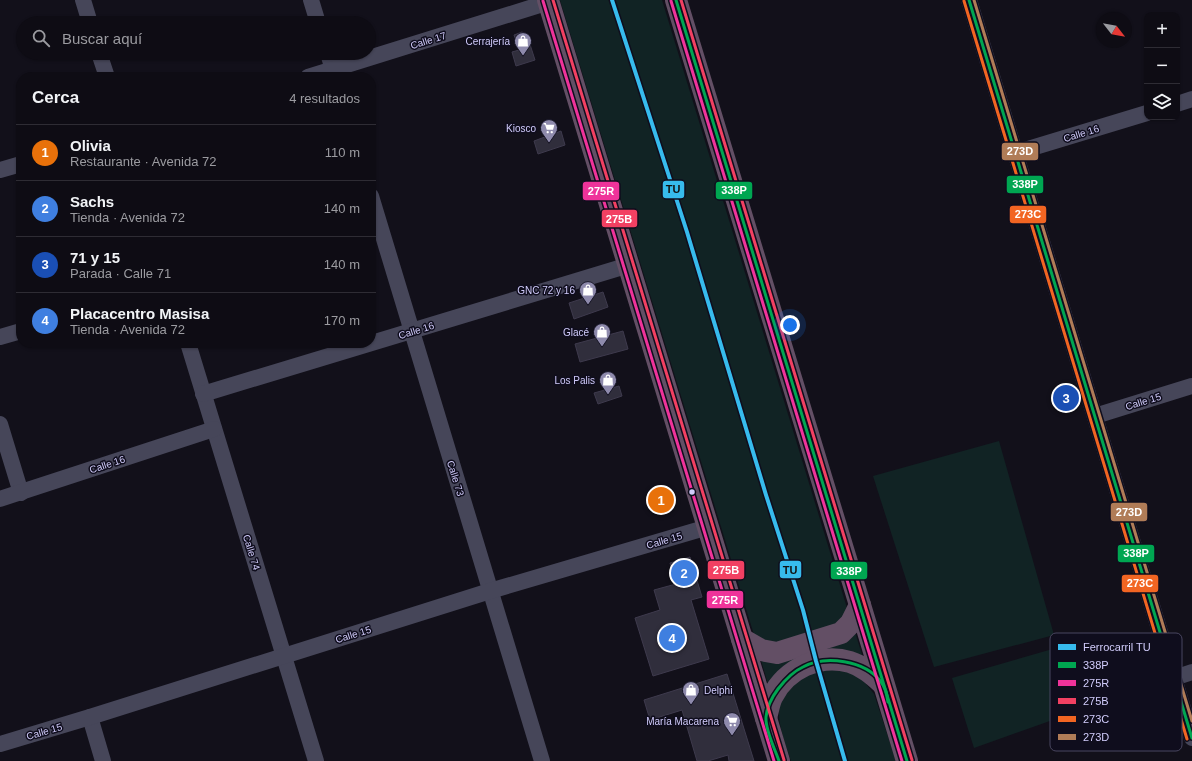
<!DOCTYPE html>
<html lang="es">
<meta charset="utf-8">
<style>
:root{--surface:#0e0c14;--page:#1c1a22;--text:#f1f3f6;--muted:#9b9ba0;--line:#2e2c34;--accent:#8e8aac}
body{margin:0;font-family:Arial,sans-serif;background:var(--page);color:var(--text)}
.controls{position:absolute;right:12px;top:12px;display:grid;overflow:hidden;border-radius:8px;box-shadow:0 1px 3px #0004}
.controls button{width:36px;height:36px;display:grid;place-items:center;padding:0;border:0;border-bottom:1px solid var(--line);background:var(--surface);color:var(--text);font:20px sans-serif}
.compass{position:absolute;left:1096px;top:12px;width:36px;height:36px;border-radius:50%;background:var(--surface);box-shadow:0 1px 3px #0004;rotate:121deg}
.you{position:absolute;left:790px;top:325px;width:14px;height:14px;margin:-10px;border:3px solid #fff;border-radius:50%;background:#1a73e8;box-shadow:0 0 0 6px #1a73e833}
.badge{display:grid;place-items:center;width:26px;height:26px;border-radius:50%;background:var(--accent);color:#fff;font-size:13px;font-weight:700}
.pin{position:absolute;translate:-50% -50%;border:2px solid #fff;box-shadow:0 1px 4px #0006}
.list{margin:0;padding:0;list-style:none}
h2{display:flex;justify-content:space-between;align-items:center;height:52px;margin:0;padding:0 16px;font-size:17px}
h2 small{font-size:13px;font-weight:400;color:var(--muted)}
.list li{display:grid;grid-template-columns:26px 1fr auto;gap:12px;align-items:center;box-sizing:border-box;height:56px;padding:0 16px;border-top:1px solid var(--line)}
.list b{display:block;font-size:15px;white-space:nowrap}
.list p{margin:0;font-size:13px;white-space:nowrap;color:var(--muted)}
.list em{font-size:13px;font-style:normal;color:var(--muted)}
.icon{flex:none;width:22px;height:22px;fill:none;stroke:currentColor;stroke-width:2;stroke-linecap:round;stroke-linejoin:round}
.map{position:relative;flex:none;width:1192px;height:761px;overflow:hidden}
.search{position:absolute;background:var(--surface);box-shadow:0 1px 3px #0004;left:16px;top:16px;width:360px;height:44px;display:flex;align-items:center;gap:10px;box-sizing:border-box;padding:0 14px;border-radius:22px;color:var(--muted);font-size:15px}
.panel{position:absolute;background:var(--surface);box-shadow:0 1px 3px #0004;left:16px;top:72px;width:360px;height:276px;border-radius:16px}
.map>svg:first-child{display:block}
</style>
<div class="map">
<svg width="1192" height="761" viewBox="0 0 1192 761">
<rect width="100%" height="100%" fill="#12101a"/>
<g fill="#112324">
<polygon points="560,0 662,0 847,608 842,624 772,647 755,638"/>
<polygon points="999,441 1054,635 934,667 873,476"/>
<polygon points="854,629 864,661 849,653 769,687 760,657"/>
<polygon points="1056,648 1078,711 974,748 952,678"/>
<path d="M845 669 862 679 874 694 896 761H791C785 741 772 714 784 693 789 686 801 677 807 671Z"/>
</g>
<g fill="#302e3c" stroke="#3e3a4d">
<polygon points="522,32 527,35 535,60 516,66 512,52 519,50 514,35"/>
<polygon points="561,131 565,145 538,154 534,141"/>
<polygon points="603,292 608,307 574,319 569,303"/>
<polygon points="623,331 628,349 580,362 575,344"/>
<polygon points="619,386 622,396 598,404 594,393"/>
<polygon points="669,491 673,503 669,508 654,513 649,497"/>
<polygon points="690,557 702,597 691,600 709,659 653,676 635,618 660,610 654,590 676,584 670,563"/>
<polygon points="727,674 754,761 729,761 728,755 708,761 697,761 682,710 650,720 644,700"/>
</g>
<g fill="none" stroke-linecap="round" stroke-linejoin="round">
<g stroke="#464659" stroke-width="16">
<polyline points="83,0 90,23"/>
<polyline points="311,0 318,23"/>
<polyline points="969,0 1192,738"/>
<polyline points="99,53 107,77"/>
<polyline points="328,53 335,77"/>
<polyline points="308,77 549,2"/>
<polyline points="1177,104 1192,99"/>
<polyline points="1015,153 1147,113"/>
<polyline points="0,170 21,164"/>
<polyline points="371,196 542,761"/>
<polyline points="0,337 21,331"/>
<polyline points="188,343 316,761"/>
<polyline points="203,394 629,265"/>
<polyline points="1095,416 1192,386"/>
<polyline points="0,424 21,493"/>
<polyline points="0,499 214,429"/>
<polyline points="1174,678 1192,672"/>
<polyline points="90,717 103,761"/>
<polyline points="0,744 90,717 490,591 708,527"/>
</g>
<g stroke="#634f65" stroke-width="22">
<polyline points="548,0 779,761"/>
<polyline points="676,0 860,605 907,761"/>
<polyline points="742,639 761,650 777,653 841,633 851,623 860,605"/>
<path d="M766 718C768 711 769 703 772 697 786 669 819 653 850 662 863 666 873 675 883 684"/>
</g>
<g stroke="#0f0d1d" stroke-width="6">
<g id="bus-1">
<polyline points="676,0 907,761"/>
<polyline points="969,0 1192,738"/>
<path d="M779 761C775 749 765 730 766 717 767 707 772 697 778 689 785 680 792 672 803 667 825 655 865 660 881 682 886 688 887 695 888 702"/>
</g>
</g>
<g stroke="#0f0d1d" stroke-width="6">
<g id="bus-2">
<polyline points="543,1 774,761"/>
<polyline points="671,1 902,761"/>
</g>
</g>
<g stroke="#0f0d1d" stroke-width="6">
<g id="bus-3">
<polyline points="553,0 784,760"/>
<polyline points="681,0 912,760"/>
</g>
</g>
<g stroke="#0f0d1d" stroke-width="6">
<polyline id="bus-4" points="964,1 1187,739"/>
</g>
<g stroke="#0f0d1d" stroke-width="6">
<polyline id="bus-5" points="974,0 1192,721"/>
</g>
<use href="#bus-1" stroke="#00a651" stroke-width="3"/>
<use href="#bus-2" stroke="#ef339a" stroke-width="3"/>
<use href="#bus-3" stroke="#f24062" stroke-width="3"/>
<use href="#bus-4" stroke="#f26522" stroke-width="3"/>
<use href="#bus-5" stroke="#b07c57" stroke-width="3"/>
<g stroke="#0f0d1d" stroke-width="7">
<polyline id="rail-1" points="612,0 687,232 766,495 803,610 816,661 845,761"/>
</g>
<use href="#rail-1" stroke="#37bbed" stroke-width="4"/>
</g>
<defs>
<g id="shop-pin" transform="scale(0.9)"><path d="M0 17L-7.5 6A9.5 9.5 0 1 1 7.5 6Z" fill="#8e8aac" stroke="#0f0d1d"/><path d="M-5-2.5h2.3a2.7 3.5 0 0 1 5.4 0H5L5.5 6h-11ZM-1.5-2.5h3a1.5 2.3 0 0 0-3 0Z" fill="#fff"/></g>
<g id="supermarket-pin" transform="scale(0.9)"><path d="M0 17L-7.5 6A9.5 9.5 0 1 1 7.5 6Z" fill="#8e8aac" stroke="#0f0d1d"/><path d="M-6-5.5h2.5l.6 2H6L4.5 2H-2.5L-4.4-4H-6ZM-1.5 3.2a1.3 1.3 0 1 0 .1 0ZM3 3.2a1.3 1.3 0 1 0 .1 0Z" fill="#fff"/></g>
</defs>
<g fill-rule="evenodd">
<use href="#shop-pin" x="523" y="41"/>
<use href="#supermarket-pin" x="549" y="128"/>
<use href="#shop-pin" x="588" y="290"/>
<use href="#shop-pin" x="602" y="332"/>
<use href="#shop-pin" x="608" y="380"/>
<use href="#shop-pin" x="691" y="690"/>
<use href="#supermarket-pin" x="732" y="721"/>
</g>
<circle fill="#d1ccfb" stroke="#0f0d1d" stroke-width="1.5" cx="692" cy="492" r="3.5"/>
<g text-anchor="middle" stroke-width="3" stroke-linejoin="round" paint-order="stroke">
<g font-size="10" fill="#d1ccfb" stroke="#0f0d1d">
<text transform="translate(428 40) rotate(-17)" y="4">Calle 17</text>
<text transform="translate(1081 133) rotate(-17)" y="4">Calle 16</text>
<text transform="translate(416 330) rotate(-17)" y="4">Calle 16</text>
<text transform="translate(1143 401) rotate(-17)" y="4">Calle 15</text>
<text transform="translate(107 464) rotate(-18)" y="4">Calle 16</text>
<text transform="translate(456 478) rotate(73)" y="4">Calle 73</text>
<text transform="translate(664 540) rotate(-16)" y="4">Calle 15</text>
<text transform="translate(252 552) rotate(73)" y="4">Calle 74</text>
<text transform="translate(353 634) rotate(-17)" y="4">Calle 15</text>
<text transform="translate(44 731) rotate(-16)" y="4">Calle 15</text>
</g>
<g font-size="10" fill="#d1ccfb" stroke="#0f0d1d" text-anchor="end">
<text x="510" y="45">Cerrajería</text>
<text x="536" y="132">Kiosco</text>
<text x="575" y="294">GNC 72 y 16</text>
<text x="589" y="336">Glacé</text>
<text x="595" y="384">Los Palis</text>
<text x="704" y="694" text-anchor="start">Delphi</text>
<text x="719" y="725">María Macarena</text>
</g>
</g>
<rect x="1050" y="633" width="132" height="118" rx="6" fill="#0f0d1d" stroke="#494660" stroke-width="1"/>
<rect x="1058" y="644" width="18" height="6" fill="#37bbed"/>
<rect x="1058" y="662" width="18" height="6" fill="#00a651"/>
<rect x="1058" y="680" width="18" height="6" fill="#ef339a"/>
<rect x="1058" y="698" width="18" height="6" fill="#f24062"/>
<rect x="1058" y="716" width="18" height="6" fill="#f26522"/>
<rect x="1058" y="734" width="18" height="6" fill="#b07c57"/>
<g font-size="11" fill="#d1ccfb">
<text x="1083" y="651">Ferrocarril TU</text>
<text x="1083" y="669">338P</text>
<text x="1083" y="687">275R</text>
<text x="1083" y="705">275B</text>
<text x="1083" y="723">273C</text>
<text x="1083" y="741">273D</text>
</g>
<g stroke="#0f0d1d" stroke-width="1.5">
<rect x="1001" y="142" width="38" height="19" rx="4" fill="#b07c57"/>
<rect x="1006" y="175" width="38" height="19" rx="4" fill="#00a651"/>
<rect x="662" y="180" width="23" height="19" rx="4" fill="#37bbed"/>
<rect x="715" y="181" width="38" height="19" rx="4" fill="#00a651"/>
<rect x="582" y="181" width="38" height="20" rx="4" fill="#ef339a"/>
<rect x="1009" y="205" width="38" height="19" rx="4" fill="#f26522"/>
<rect x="601" y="209" width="37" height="19" rx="4" fill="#f24062"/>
<rect x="1110" y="502" width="38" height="20" rx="4" fill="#b07c57"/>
<rect x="1117" y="544" width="38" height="19" rx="4" fill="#00a651"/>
<rect x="779" y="560" width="23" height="19" rx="4" fill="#37bbed"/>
<rect x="707" y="560" width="38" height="20" rx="4" fill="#f24062"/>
<rect x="830" y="561" width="38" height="19" rx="4" fill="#00a651"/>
<rect x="1121" y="574" width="38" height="19" rx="4" fill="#f26522"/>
<rect x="706" y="590" width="38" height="19" rx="4" fill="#ef339a"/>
</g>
<g font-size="11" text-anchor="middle" font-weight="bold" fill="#fff">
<text x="1020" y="155">273D</text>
<text x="1025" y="188">338P</text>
<text x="734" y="194">338P</text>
<text x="601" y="195">275R</text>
<text x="1028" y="218">273C</text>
<text x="619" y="223">275B</text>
<text x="1129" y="516">273D</text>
<text x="1136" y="557">338P</text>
<text x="726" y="574">275B</text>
<text x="849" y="575">338P</text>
<text x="1140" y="587">273C</text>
<text x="725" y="604">275R</text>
</g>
<g font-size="11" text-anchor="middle" font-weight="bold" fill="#111">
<text x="673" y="193">TU</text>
<text x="790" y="574">TU</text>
</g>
</svg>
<div class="controls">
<button>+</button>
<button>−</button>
<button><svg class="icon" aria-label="layers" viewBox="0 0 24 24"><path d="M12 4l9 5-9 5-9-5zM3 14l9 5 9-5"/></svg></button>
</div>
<svg class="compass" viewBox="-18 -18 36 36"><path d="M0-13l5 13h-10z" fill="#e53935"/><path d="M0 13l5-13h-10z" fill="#9b9ba0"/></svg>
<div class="you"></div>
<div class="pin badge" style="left:661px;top:500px;background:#e8710a">1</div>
<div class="pin badge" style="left:684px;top:573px;background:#3f7fe0">2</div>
<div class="pin badge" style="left:1066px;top:398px;background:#1a4fb4">3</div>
<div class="pin badge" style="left:672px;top:638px;background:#3f7fe0">4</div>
<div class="search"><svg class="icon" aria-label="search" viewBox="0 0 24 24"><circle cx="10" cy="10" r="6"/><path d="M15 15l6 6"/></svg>Buscar aquí</div>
<section class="panel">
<h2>Cerca<small>4 resultados</small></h2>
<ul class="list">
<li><span class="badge" style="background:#e8710a">1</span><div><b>Olivia</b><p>Restaurante · Avenida 72</p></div><em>110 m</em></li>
<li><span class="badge" style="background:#3f7fe0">2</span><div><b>Sachs</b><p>Tienda · Avenida 72</p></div><em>140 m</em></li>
<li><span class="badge" style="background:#1a4fb4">3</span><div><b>71 y 15</b><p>Parada · Calle 71</p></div><em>140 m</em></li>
<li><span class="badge" style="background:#3f7fe0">4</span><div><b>Placacentro Masisa</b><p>Tienda · Avenida 72</p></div><em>170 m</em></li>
</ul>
</section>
</div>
